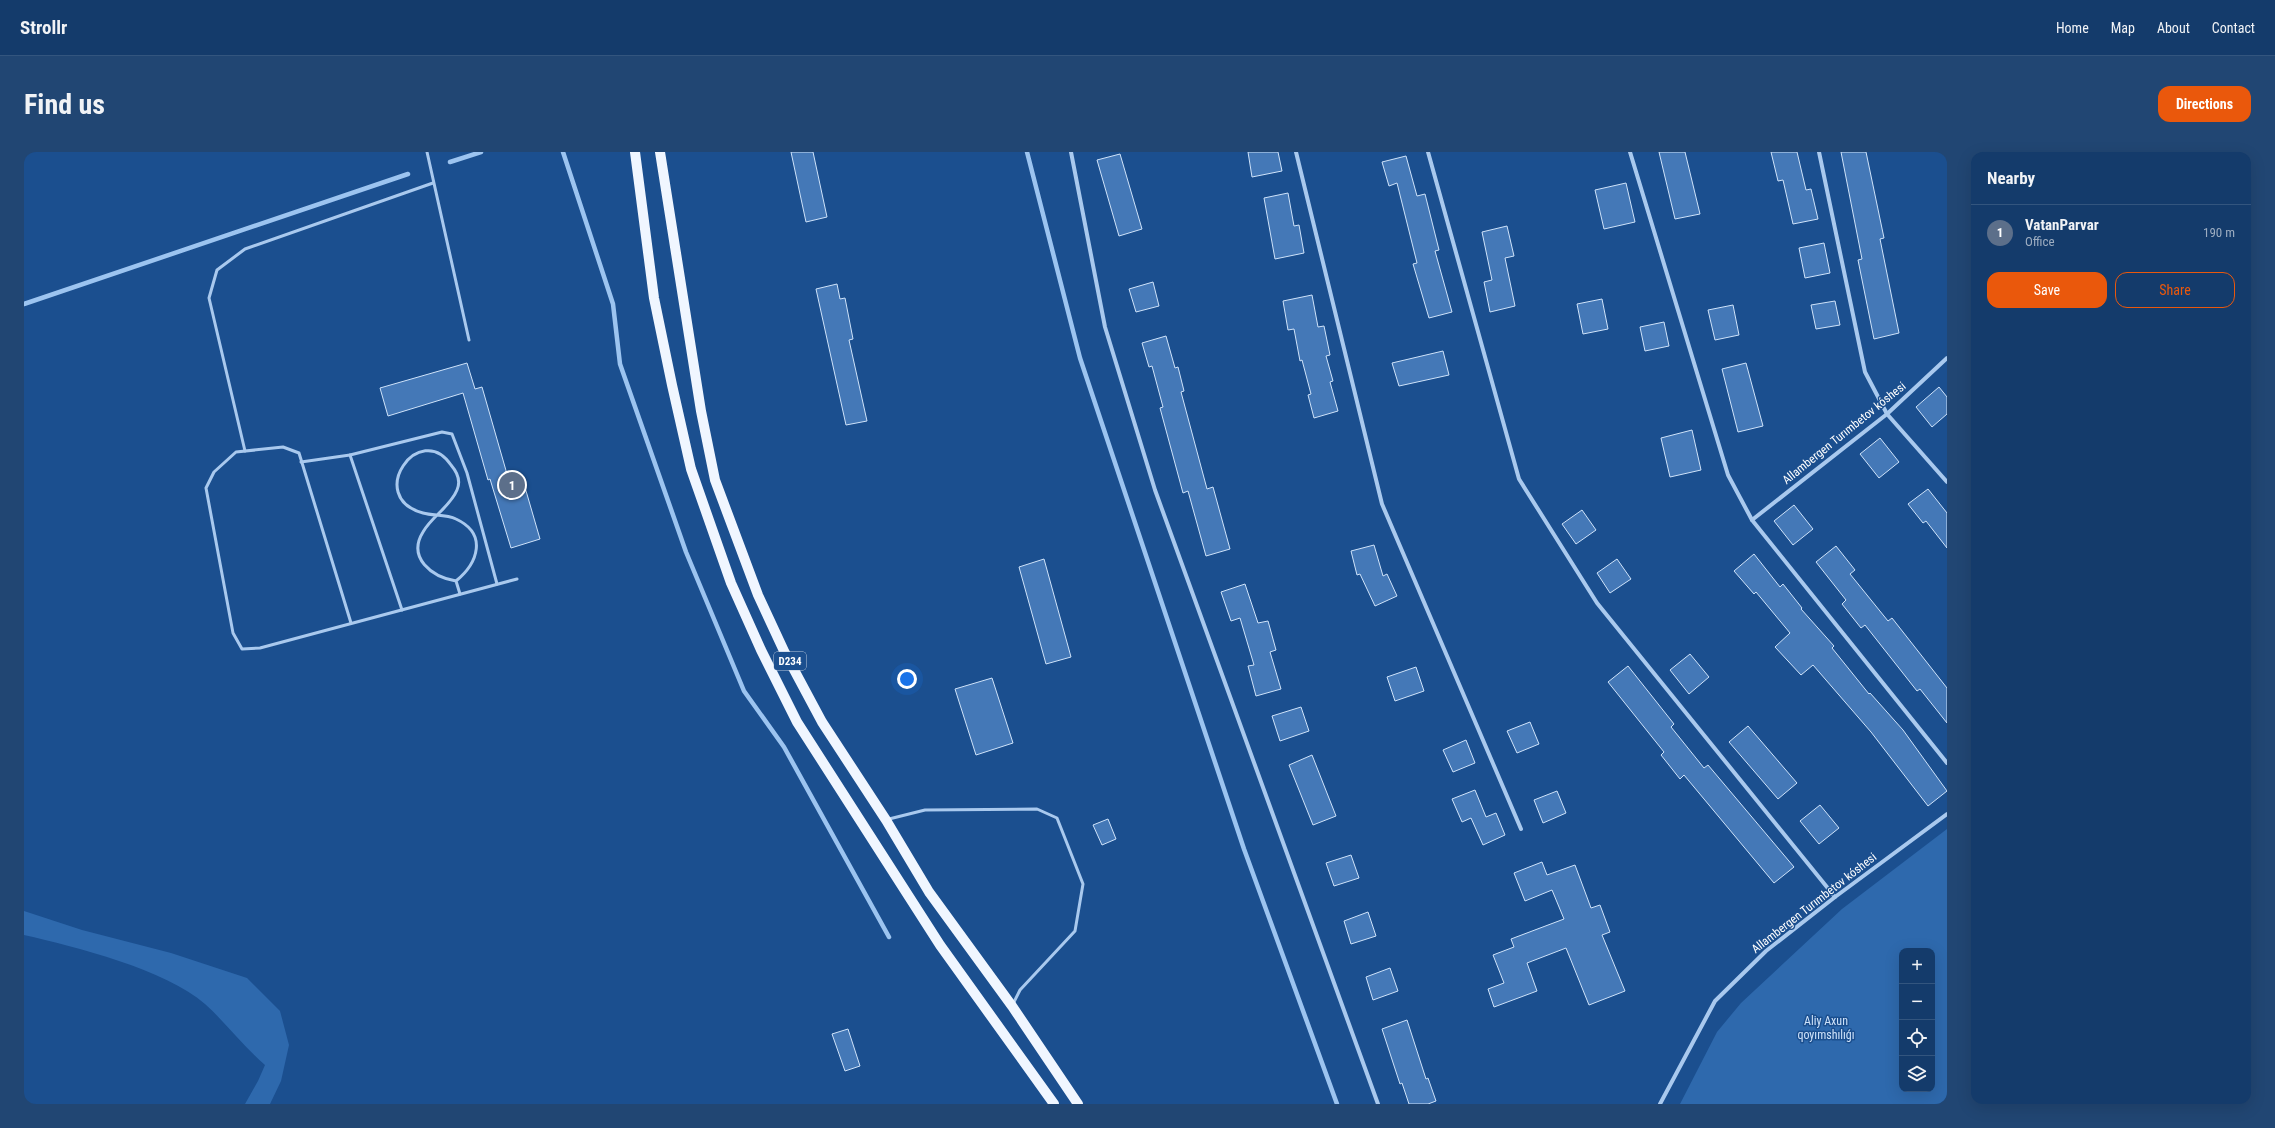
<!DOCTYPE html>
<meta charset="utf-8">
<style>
:root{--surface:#143b6b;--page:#214673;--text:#f1f3f6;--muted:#9dadc1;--line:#33557e;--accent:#ea580c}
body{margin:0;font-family:"Roboto Condensed",sans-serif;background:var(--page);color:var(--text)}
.controls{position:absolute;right:12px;bottom:12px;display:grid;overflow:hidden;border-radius:8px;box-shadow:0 4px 16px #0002}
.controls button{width:36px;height:36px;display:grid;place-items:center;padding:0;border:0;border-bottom:1px solid var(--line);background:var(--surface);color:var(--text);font:20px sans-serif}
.you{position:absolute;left:883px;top:527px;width:14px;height:14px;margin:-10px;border:3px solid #fff;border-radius:50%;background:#1a73e8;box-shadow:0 0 0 6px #1a73e833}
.badge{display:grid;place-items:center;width:26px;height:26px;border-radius:50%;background:var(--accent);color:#fff;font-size:13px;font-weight:700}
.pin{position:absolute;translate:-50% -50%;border:2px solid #fff;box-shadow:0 1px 4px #0006}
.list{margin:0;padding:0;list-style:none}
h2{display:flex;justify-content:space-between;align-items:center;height:52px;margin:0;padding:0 16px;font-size:17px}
h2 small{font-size:13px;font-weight:400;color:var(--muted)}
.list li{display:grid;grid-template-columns:26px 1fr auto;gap:12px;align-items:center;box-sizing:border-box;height:56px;padding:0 16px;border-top:1px solid var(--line)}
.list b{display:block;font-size:15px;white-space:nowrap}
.list p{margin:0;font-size:13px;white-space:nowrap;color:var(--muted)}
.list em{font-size:13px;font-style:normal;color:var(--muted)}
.actions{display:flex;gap:8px;padding:12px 16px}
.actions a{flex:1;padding:9px 0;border:1px solid var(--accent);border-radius:12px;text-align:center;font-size:14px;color:var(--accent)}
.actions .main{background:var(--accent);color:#fff}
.icon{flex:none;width:22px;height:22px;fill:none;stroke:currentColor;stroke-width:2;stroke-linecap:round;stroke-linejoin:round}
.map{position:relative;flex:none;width:1923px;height:952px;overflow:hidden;border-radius:12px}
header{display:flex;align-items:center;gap:24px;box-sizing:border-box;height:56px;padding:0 20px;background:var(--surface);border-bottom:1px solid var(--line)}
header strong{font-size:19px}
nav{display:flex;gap:22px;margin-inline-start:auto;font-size:14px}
.intro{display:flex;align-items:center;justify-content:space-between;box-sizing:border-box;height:96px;padding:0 24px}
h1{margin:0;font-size:28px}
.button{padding:10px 18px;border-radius:12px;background:var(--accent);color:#fff;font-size:14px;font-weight:700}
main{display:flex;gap:24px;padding:0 24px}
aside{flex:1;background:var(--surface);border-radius:12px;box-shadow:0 4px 16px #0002}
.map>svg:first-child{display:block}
</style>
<header>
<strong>Strollr</strong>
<nav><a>Home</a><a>Map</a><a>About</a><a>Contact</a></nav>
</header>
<div class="intro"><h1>Find us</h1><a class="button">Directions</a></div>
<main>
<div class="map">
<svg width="1923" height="952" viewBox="0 0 1923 952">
<rect width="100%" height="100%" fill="#1b4f8f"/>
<g fill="#2e69ad" fill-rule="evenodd">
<path d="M1923 677V952H1656L1693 880 1717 851 1818 757ZM1878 799H1908V937H1878Z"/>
<path d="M0 759 58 778 147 801 223 826 256 859 265 893 257 929 246 952H221L234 929 241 913C219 894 202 871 181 852 141 817 52 795 0 783Z"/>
</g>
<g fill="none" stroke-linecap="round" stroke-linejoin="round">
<g stroke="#9cc4f0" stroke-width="4.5">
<polyline points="539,0 589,152 596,212 662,400 720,539 760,595 865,785"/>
<polyline points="1003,0 1056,206 1220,697 1313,952"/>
<polyline points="426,10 457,0"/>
<polyline points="0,152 384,22"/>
</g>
</g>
<g fill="#4478b7" stroke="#cfe3fa">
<polygon points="767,0 789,0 803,65 782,70"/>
<polygon points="1224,0 1254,0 1258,19 1228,25"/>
<polygon points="1635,0 1661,0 1676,62 1651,67"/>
<polygon points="1747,0 1773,0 1782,38 1787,37 1794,67 1769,72 1759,28 1754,29"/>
<polygon points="1817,0 1842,0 1860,86 1856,87 1875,181 1850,187 1834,108 1838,107"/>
<polygon points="1096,2 1118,77 1095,84 1073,8"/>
<polygon points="1382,4 1393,44 1401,42 1415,98 1411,99 1428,160 1405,166 1389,112 1393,111 1373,31 1365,34 1358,10"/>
<polygon points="1602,31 1611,70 1580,77 1571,38"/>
<polygon points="1264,41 1270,74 1275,73 1280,101 1251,107 1240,46"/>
<polygon points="1483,74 1490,104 1481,106 1491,154 1466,160 1460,130 1468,128 1458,80"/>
<polygon points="1800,91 1806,121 1781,126 1775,96"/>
<polygon points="1129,130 1135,154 1112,160 1105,137"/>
<polygon points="813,132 816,147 821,146 829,187 825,188 843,269 822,273 792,137"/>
<polygon points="1288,143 1294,175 1300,174 1306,203 1302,204 1309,229 1306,230 1314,259 1290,266 1284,243 1287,242 1278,208 1276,209 1270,177 1264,178 1259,149"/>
<polygon points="1578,147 1584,177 1559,182 1553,152"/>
<polygon points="1811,149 1816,173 1792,177 1787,153"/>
<polygon points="1709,153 1715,183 1691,188 1684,158"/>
<polygon points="1640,170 1645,194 1621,199 1616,175"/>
<polygon points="1142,184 1151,216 1154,215 1160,239 1157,240 1183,337 1189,335 1206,397 1182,404 1164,339 1159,341 1136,256 1139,255 1128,214 1125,215 1118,191"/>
<polygon points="1419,199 1425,223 1375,234 1368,211"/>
<polygon points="443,211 451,237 458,235 485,329 498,325 516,387 487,396 466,327 464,328 439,241 364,264 356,236"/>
<polygon points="1722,211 1739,274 1714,280 1698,217"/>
<polygon points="1915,235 1923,245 1923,262 1908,275 1892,255"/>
<polygon points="1668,278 1677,318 1646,325 1637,286"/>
<polygon points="1856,286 1875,310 1855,326 1836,302"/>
<polygon points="1904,337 1923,361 1923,396 1902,369 1899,371 1884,352"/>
<polygon points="1770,353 1789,377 1769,393 1750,369"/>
<polygon points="1558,358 1572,378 1552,392 1538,372"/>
<polygon points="1350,393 1359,424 1363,422 1373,444 1351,454 1336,422 1333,423 1327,399"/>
<polygon points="1812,394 1831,418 1826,422 1864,469 1868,466 1923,536 1923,571 1896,537 1893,539 1841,473 1837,476 1818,452 1822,448 1792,410"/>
<polygon points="1730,402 1756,435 1759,432 1778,456 1777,457 1810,494 1808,496 1845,542 1846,541 1879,578 1923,639 1904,654 1847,580 1789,513 1777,523 1751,495 1766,481 1732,440 1730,442 1710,419"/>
<polygon points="1020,407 1047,505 1022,512 995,415"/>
<polygon points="1593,407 1607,427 1586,441 1573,421"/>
<polygon points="1221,432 1234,471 1244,469 1252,498 1246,500 1257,537 1232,544 1224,514 1230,513 1216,466 1207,469 1197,440"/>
<polygon points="1666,502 1685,525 1665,542 1646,518"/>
<polygon points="1604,514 1650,572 1647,575 1680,616 1684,613 1770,715 1750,731 1660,623 1656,627 1637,603 1640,600 1584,530"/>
<polygon points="1392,515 1400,539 1371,549 1363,525"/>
<polygon points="968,526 989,591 952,603 931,537"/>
<polygon points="1277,555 1285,579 1256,589 1248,564"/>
<polygon points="1506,570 1515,592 1493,601 1483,579"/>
<polygon points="1724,574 1773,631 1754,647 1705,590"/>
<polygon points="1442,588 1451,611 1429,620 1419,598"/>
<polygon points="1288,603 1312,664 1289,673 1265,613"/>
<polygon points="1451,638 1462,665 1472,661 1481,683 1459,693 1447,666 1438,670 1428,647"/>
<polygon points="1533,639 1542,661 1519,671 1510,648"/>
<polygon points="1796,653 1815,676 1795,692 1776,669"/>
<polygon points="1084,667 1092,687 1078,693 1069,673"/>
<polygon points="1327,703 1335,726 1310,734 1302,711"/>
<polygon points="1518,710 1523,723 1551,713 1567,756 1576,753 1586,780 1578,783 1601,839 1565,853 1542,796 1503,811 1513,839 1470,855 1464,837 1480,831 1469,803 1490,795 1487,787 1540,767 1528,738 1501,749 1490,721"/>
<polygon points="1344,760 1352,784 1327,792 1320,769"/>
<polygon points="1366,816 1374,839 1349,848 1342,825"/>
<polygon points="1383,868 1402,927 1404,926 1412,949 1404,952 1385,952 1378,931 1376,932 1358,877"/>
<polygon points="824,877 836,914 821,919 808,882"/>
</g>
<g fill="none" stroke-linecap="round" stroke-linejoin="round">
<g stroke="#a9c9ee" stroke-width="3">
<polyline points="403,0 445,188"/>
<polyline points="221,299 185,146 193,118 221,97 409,31"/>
<polyline points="326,303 418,280 428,282 443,321 473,432"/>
<polyline points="277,310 326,303 378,458"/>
<path d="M432 429C408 425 383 406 399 380 408 364 426 355 433 338 437 329 433 320 427 313 396 267 340 345 399 361 409 364 422 362 432 367 464 382 454 411 432 429L436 442"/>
<polyline points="327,471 275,301 259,295 212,300 190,320 182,336 209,481 218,497 236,496 493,427"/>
<polyline points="865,667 901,658 1013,657 1033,666 1059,732 1051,779 996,838 989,852"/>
</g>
<g stroke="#a9c9ee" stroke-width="4">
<polyline points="1047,0 1081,175 1131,338 1354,952"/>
<polyline points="1272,0 1358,352 1497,677"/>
<polyline points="1404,0 1495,327 1573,451 1811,745"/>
<polyline points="1606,0 1704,323 1728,368 1923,611"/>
<polyline points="1795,0 1841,220 1863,262 1923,330"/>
<polyline points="1728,368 1863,262 1923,206"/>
<polyline points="1636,952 1691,849 1742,799 1811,745 1923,662"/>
</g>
<g stroke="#f0f6ff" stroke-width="10">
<polyline points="611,0 630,146 648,233 667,317 707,431 737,498 773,570 916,793 1030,952"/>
<polyline points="636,0 677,259 691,328 734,443 760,499 798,570 862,668 905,740 988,854 1054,952"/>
</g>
</g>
<g text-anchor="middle" stroke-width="3" stroke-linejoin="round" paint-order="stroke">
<rect fill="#1b4f8f" stroke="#bbcadd" stroke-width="1" x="750" y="500" width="32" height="18" rx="3"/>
<g font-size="11" font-weight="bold" fill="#fff">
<text x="766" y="513">D234</text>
</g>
<g font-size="12" fill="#fff" stroke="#1b4f8f">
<text transform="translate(1820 281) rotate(-39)" y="4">Allambergen Turımbetov kóshesi</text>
<text transform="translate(1790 751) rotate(-38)" y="4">Allambergen Turımbetov kóshesi</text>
</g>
<g font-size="12" fill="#cfe3fa" stroke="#1b4f8f">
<text x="1802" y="873">Aliy Axun<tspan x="1802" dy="14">qoyımshılıǵı</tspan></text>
</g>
</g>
</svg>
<div class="controls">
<button>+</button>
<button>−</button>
<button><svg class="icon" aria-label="locate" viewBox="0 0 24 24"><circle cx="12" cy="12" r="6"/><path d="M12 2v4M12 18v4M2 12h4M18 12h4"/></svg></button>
<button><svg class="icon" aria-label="layers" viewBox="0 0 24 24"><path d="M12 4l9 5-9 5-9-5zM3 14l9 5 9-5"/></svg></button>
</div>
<div class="you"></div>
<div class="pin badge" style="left:488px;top:333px;background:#5c6f8a">1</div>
</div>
<aside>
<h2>Nearby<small></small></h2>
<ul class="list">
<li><span class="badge" style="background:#5c6f8a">1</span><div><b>VatanParvar</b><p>Office</p></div><em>190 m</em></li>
</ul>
<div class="actions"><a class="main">Save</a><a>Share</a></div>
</aside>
</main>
